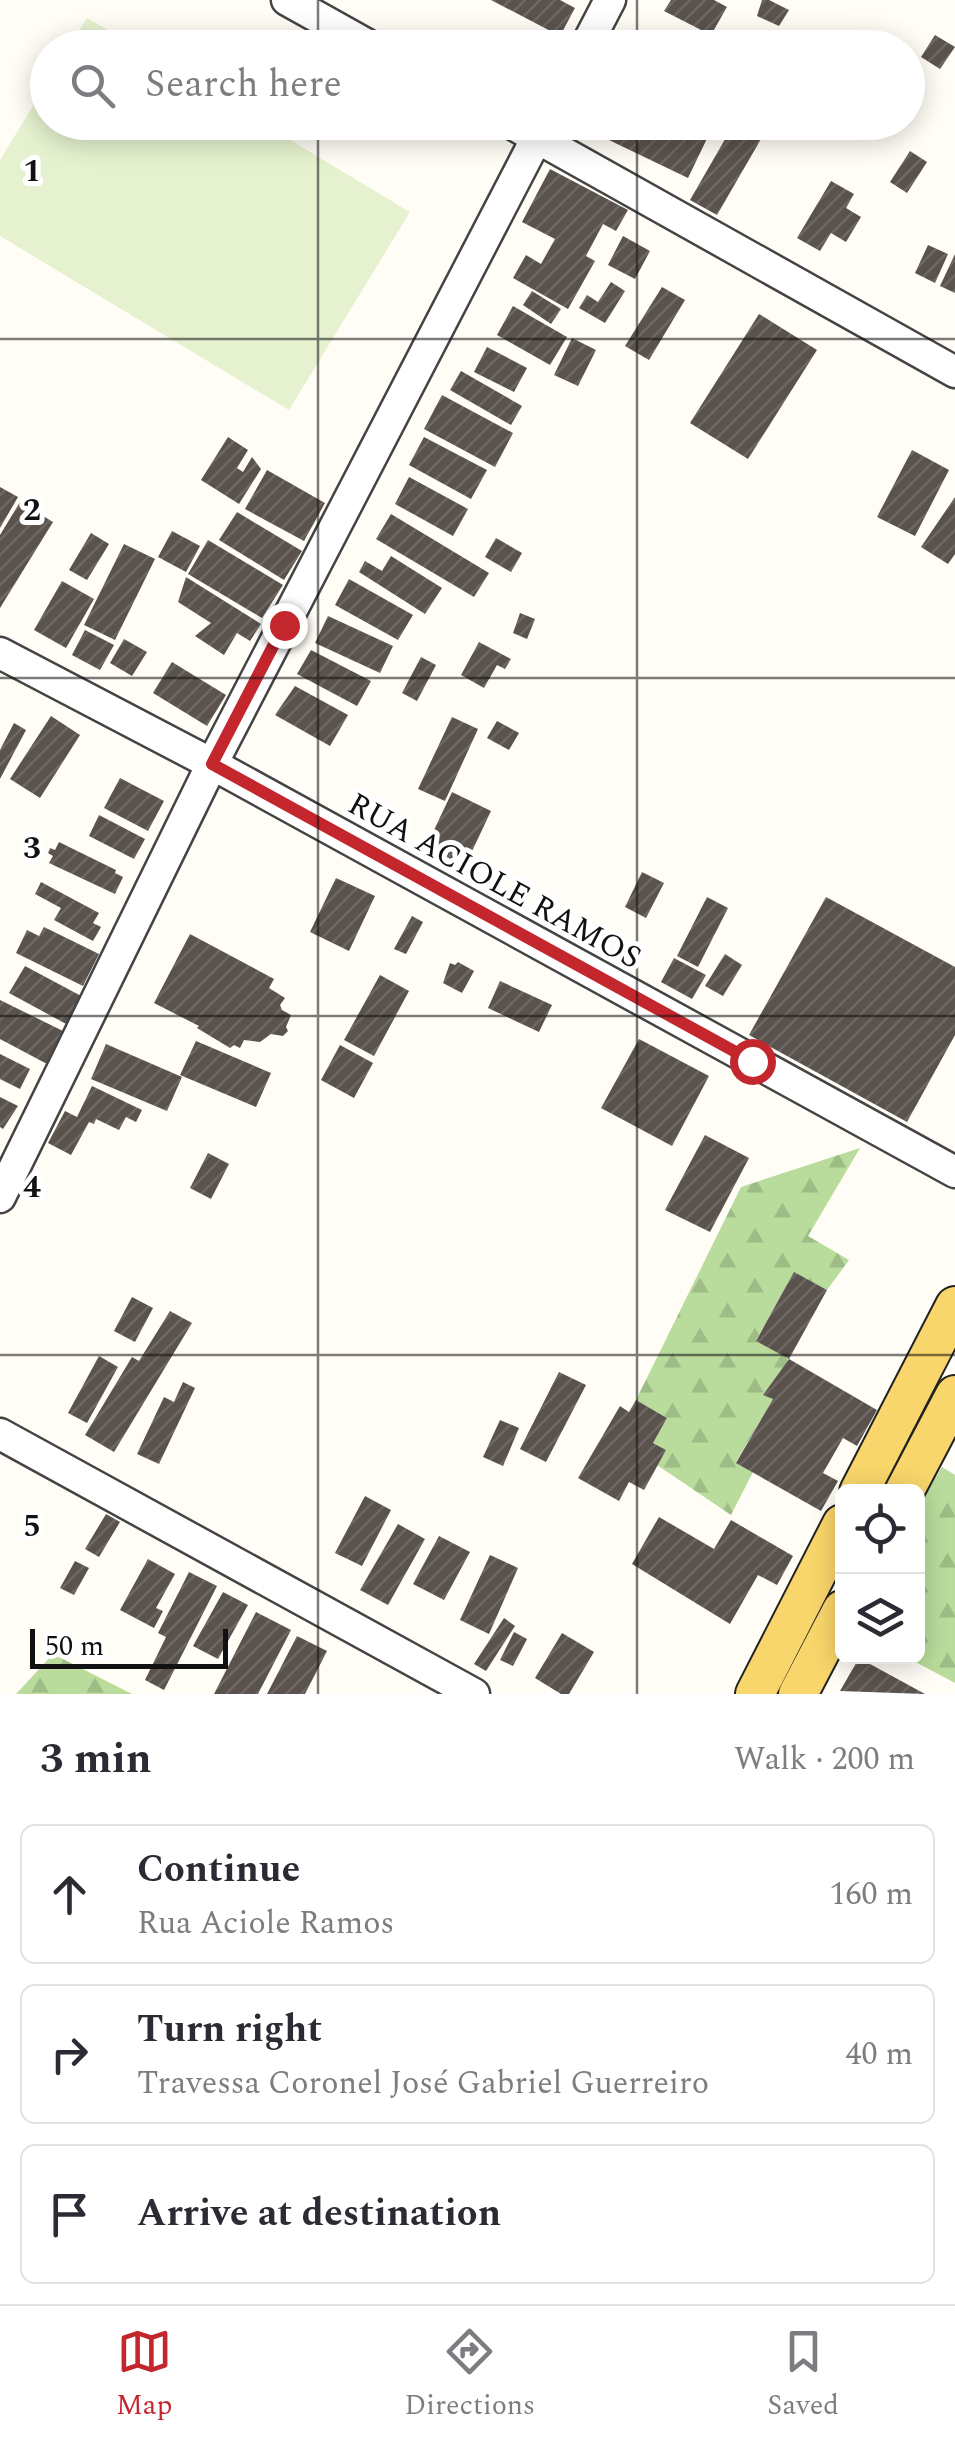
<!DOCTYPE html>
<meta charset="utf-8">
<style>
:root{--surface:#fff;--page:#f2f2f3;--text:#2b2b33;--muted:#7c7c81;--line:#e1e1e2;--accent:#c4262e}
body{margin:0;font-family:Spectral,serif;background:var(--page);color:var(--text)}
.controls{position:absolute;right:30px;bottom:30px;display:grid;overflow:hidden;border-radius:15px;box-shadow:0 5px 25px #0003}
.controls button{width:90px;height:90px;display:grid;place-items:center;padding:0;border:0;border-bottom:2px solid var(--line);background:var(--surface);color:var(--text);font:50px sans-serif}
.scale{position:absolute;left:30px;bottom:25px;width:198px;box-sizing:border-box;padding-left:10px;border:5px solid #111;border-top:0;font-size:28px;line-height:35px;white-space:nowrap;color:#111;-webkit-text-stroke:8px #fff;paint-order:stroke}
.stop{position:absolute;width:30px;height:30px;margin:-22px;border:8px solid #c4262e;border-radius:50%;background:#fff}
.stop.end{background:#c4262e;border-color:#fff;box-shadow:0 2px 10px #0008}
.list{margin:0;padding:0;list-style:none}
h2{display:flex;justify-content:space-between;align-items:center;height:130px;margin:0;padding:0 40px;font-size:42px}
h2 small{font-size:32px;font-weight:400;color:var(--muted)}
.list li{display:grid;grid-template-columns:65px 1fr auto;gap:30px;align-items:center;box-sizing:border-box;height:140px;margin:0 20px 20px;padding:0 20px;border:2px solid var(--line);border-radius:15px}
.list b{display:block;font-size:38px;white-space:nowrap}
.list p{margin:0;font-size:32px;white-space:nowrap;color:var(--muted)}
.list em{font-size:32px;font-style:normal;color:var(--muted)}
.icon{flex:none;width:55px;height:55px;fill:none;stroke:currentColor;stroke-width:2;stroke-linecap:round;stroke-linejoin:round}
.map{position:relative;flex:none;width:955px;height:1694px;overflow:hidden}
.search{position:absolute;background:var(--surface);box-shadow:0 5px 25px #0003;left:30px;right:30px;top:30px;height:110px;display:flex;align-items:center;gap:25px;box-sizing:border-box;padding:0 35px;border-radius:55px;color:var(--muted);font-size:38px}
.sheet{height:610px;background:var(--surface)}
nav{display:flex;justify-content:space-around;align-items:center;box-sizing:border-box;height:140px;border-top:2px solid var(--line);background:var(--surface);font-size:28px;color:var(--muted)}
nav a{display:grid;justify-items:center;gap:5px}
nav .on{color:var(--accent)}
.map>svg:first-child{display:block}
</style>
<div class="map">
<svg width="955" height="1694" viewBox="0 0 955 1694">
<defs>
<pattern id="forest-firs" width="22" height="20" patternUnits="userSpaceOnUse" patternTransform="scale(2.5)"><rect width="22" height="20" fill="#b9dc9c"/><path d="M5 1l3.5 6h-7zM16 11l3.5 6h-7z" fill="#9ebc85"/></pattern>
<pattern id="building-hatch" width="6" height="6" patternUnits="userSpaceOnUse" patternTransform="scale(2.5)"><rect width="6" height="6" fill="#5a524d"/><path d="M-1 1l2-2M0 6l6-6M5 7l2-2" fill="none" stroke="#6d6662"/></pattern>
</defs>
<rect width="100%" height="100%" fill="#fffdf5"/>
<g fill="url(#forest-firs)">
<polygon points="860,1148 808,1236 849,1260 827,1290 794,1273 756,1340 789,1359 764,1394 773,1399 736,1462 753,1472 731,1515 657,1465 666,1450 653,1443 667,1418 636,1400 741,1187"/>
<polygon points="942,1467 955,1475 955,1683 906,1657 918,1656 918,1506"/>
<polygon points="53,1654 132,1694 16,1694"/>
</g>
<g fill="#e6f2cf">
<polygon points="87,18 137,47 69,47"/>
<polygon points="47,83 48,122 262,123 410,212 289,410 0,236 0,160"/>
</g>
<g fill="url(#building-hatch)">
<polygon points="491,0 560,0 575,8 560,36"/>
<polygon points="671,0 714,0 727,7 711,35 664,11"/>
<polygon points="762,0 769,0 789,10 779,26 757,16"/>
<polygon points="935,35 955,47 940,69 921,57"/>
<polygon points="587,122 715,122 688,178 584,128"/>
<polygon points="735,122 748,122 765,132 717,215 690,200"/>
<polygon points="910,151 927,162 907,193 890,182"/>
<polygon points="550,169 628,210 616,231 603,224 586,256 595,261 568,309 513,278 526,255 541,264 555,239 522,222"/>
<polygon points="831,181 854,194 846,208 861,217 846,242 831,233 820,251 797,238"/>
<polygon points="623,236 650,251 635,279 608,265"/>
<polygon points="928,245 948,254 935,283 915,273"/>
<polygon points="955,254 955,293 940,286"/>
<polygon points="611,282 625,291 605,323 579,308 587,295 598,302"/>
<polygon points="662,287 685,300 649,360 625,346"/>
<polygon points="532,291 561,309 551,324 523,305"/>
<polygon points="513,306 567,337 550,365 497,335"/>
<polygon points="759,314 817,350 748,459 690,423"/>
<polygon points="572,338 596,350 578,386 554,375"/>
<polygon points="487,347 527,368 514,392 474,372"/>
<polygon points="461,371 522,406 511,425 450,390"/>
<polygon points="442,395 513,433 495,467 424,429"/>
<polygon points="228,437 248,450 237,468 243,472 252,457 261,469 239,504 201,480"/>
<polygon points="424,437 487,470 471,499 409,465"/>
<polygon points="912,450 949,470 915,536 877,517"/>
<polygon points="267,470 325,503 304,541 245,509"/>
<polygon points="409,477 468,509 453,536 395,504"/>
<polygon points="0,487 18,497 0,528"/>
<polygon points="955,497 955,554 948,564 921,547"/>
<polygon points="20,502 53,522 0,608 0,535"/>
<polygon points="237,512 302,551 284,580 219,540"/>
<polygon points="391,514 489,573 474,597 376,539"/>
<polygon points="172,531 200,546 186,572 158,557"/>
<polygon points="91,533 109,544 87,580 69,570"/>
<polygon points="496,538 522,553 511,572 485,557"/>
<polygon points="208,540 283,585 262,618 188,574"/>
<polygon points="124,544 155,559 115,640 84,625"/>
<polygon points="391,556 442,588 425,614 359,572 365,561 382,571"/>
<polygon points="186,577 261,624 250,641 237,633 224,655 195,636 211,623 178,602"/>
<polygon points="349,579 413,615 398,640 335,605"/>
<polygon points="62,581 94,599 66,648 34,630"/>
<polygon points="520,613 535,619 527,639 513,633"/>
<polygon points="328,616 393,646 380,673 315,643"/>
<polygon points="85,630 114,645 100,670 72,655"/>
<polygon points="124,639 147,652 132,676 110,663"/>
<polygon points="479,642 511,659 505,669 497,665 484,688 461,675"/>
<polygon points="311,650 371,681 357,706 297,674"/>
<polygon points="421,657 436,665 417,701 402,693"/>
<polygon points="172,662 226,695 207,726 153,693"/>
<polygon points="295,686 348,715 330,746 275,715"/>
<polygon points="51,716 80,735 40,798 10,779"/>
<polygon points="452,717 478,729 445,801 418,789"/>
<polygon points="497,721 519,733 509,750 487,738"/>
<polygon points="14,723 26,730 0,779 0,750"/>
<polygon points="120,778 164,801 148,831 104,808"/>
<polygon points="452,792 491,811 465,866 426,847"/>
<polygon points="99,815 145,839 134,859 89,836"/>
<polygon points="59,842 116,870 115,873 123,877 115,894 49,863 53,856 48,853 50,848 55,850"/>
<polygon points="642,872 664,883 646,918 625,907"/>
<polygon points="336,878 375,896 349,951 310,932"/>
<polygon points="41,882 99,913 93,923 101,927 93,941 54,920 61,908 35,894"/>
<polygon points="707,897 728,908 698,967 677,956"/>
<polygon points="826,897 955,967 955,1035 907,1122 749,1035"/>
<polygon points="412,916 423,922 406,954 394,949"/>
<polygon points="44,927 99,954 83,986 16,953 27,930 39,936"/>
<polygon points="190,934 274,979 269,988 285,998 280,1005 282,1010 291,1015 286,1027 288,1031 283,1036 271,1034 260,1042 244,1040 240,1048 234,1045 230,1048 197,1028 199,1026 154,1003"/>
<polygon points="725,954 742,965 723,996 705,986"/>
<polygon points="674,958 706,975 692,999 661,982"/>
<polygon points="458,962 474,971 462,993 443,983 450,963 455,965"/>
<polygon points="25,966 83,997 68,1025 9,993"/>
<polygon points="380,975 409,991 374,1056 344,1040"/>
<polygon points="500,981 552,1005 539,1032 488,1008"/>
<polygon points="0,1000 65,1032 49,1065 0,1039"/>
<polygon points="639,1039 709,1076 672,1146 601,1108"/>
<polygon points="196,1041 271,1073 256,1107 180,1075"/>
<polygon points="106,1044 182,1077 167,1111 91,1079"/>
<polygon points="340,1045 373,1063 354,1098 321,1080"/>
<polygon points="0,1054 30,1069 20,1089 0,1079"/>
<polygon points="92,1086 142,1110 136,1122 126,1117 119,1130 96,1119 94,1124 89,1122 71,1155 48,1143 65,1111 77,1117"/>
<polygon points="0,1097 18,1106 3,1129 0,1127"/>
<polygon points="705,1135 749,1158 710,1232 665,1210"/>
<polygon points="208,1153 229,1164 211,1199 190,1188"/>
<polygon points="794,1272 827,1290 789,1359 756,1341"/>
<polygon points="132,1297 153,1308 135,1342 114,1331"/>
<polygon points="170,1311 192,1323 114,1452 85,1435 132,1357 139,1361"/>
<polygon points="99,1356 118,1367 87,1423 68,1413"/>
<polygon points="789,1359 877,1410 857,1446 843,1438 823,1473 838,1481 821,1511 736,1463 773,1399 763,1395"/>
<polygon points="559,1372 586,1385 546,1462 520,1449"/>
<polygon points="183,1382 195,1388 159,1464 137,1454 164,1397 174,1402"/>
<polygon points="636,1400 667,1418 653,1443 666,1450 644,1490 629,1482 619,1501 578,1478 620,1406 629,1412"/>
<polygon points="500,1420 519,1428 503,1466 483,1457"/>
<polygon points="365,1496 391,1510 362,1566 335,1553"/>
<polygon points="106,1514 120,1522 99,1557 85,1549"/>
<polygon points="659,1517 714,1549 731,1520 793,1556 777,1585 758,1575 730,1624 632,1564"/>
<polygon points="398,1524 425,1539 388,1605 360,1590"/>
<polygon points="439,1536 470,1552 444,1600 413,1584"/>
<polygon points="490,1555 518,1568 489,1634 460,1620"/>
<polygon points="148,1559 175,1574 156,1608 163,1611 154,1628 120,1610"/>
<polygon points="75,1561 89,1568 74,1595 60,1588"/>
<polygon points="189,1572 217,1586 164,1690 145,1680 166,1637 158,1633"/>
<polygon points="223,1592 248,1605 218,1659 193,1646"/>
<polygon points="256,1612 291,1630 258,1694 214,1694"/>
<polygon points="504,1618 515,1626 486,1671 474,1664"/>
<polygon points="514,1632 527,1639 513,1666 500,1660"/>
<polygon points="562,1633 594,1652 569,1694 561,1694 535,1678"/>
<polygon points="297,1636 327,1651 305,1694 267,1694"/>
<polygon points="859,1658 925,1694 840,1691"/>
</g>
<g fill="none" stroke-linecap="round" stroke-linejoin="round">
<g stroke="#444" stroke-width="35">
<g id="minor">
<polyline points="287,0 373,48"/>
<polyline points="585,48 610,0"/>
<polyline points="509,122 955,372"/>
<polyline points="0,653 212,764 955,1172"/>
<polyline points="0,1197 212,764 545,122"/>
<polyline points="0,1434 474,1694"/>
</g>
</g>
<g stroke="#222" stroke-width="42">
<g id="major">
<polyline points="859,1492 955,1306"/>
<polyline points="904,1492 955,1395"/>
<polyline points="755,1694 842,1524"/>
<polyline points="798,1694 842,1610"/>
</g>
</g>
<use href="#minor" stroke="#fff" stroke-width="30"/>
<use href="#major" stroke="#f9d66b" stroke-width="38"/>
</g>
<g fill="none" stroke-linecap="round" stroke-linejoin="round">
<polyline stroke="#c4262e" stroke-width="12" points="284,625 212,764 752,1061"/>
</g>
<path fill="none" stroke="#111" stroke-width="2.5" stroke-opacity="0.55" d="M318 0V48M637 0V48M318 122V1694M637 122V1694M0 339H955M0 678H955M0 1016H955M0 1355H955"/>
<g text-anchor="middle" stroke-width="10" stroke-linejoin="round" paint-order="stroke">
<g font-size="32" fill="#111" stroke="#fff">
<text transform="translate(495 880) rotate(29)" y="11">RUA ACIOLE RAMOS</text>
</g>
</g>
<g font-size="32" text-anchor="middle" font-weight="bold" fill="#111" stroke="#fff" stroke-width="10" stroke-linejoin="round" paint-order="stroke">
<text x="32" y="181">1</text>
<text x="32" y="520">2</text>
<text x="32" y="858">3</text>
<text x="32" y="1197">4</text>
<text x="32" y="1536">5</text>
</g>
</svg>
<div class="controls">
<button><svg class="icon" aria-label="locate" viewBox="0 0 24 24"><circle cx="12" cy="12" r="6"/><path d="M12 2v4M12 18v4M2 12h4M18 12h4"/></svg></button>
<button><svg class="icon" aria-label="layers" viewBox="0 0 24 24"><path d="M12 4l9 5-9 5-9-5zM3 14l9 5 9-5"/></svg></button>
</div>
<div class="scale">50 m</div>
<div class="stop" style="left:752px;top:1061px"></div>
<div class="stop end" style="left:284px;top:625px"></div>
<div class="search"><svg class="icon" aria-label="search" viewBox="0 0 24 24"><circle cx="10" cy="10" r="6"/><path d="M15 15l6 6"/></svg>Search here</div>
</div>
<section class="sheet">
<h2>3 min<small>Walk · 200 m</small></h2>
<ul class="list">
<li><svg class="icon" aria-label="ahead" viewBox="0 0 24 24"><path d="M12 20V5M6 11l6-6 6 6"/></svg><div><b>Continue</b><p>Rua Aciole Ramos</p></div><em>160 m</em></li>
<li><svg class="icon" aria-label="right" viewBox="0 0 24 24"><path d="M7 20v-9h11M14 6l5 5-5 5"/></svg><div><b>Turn right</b><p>Travessa Coronel José Gabriel Guerreiro</p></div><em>40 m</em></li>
<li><svg class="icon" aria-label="arrive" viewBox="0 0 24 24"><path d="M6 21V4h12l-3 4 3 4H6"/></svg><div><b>Arrive at destination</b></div></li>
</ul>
</section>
<nav>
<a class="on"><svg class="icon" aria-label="map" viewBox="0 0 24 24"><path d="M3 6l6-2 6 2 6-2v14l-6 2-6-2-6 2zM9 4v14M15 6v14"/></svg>Map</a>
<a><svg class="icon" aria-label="directions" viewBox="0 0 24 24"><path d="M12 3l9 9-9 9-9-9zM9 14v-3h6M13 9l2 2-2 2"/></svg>Directions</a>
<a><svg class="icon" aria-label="saved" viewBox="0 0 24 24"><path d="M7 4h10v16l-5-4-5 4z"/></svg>Saved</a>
</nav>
